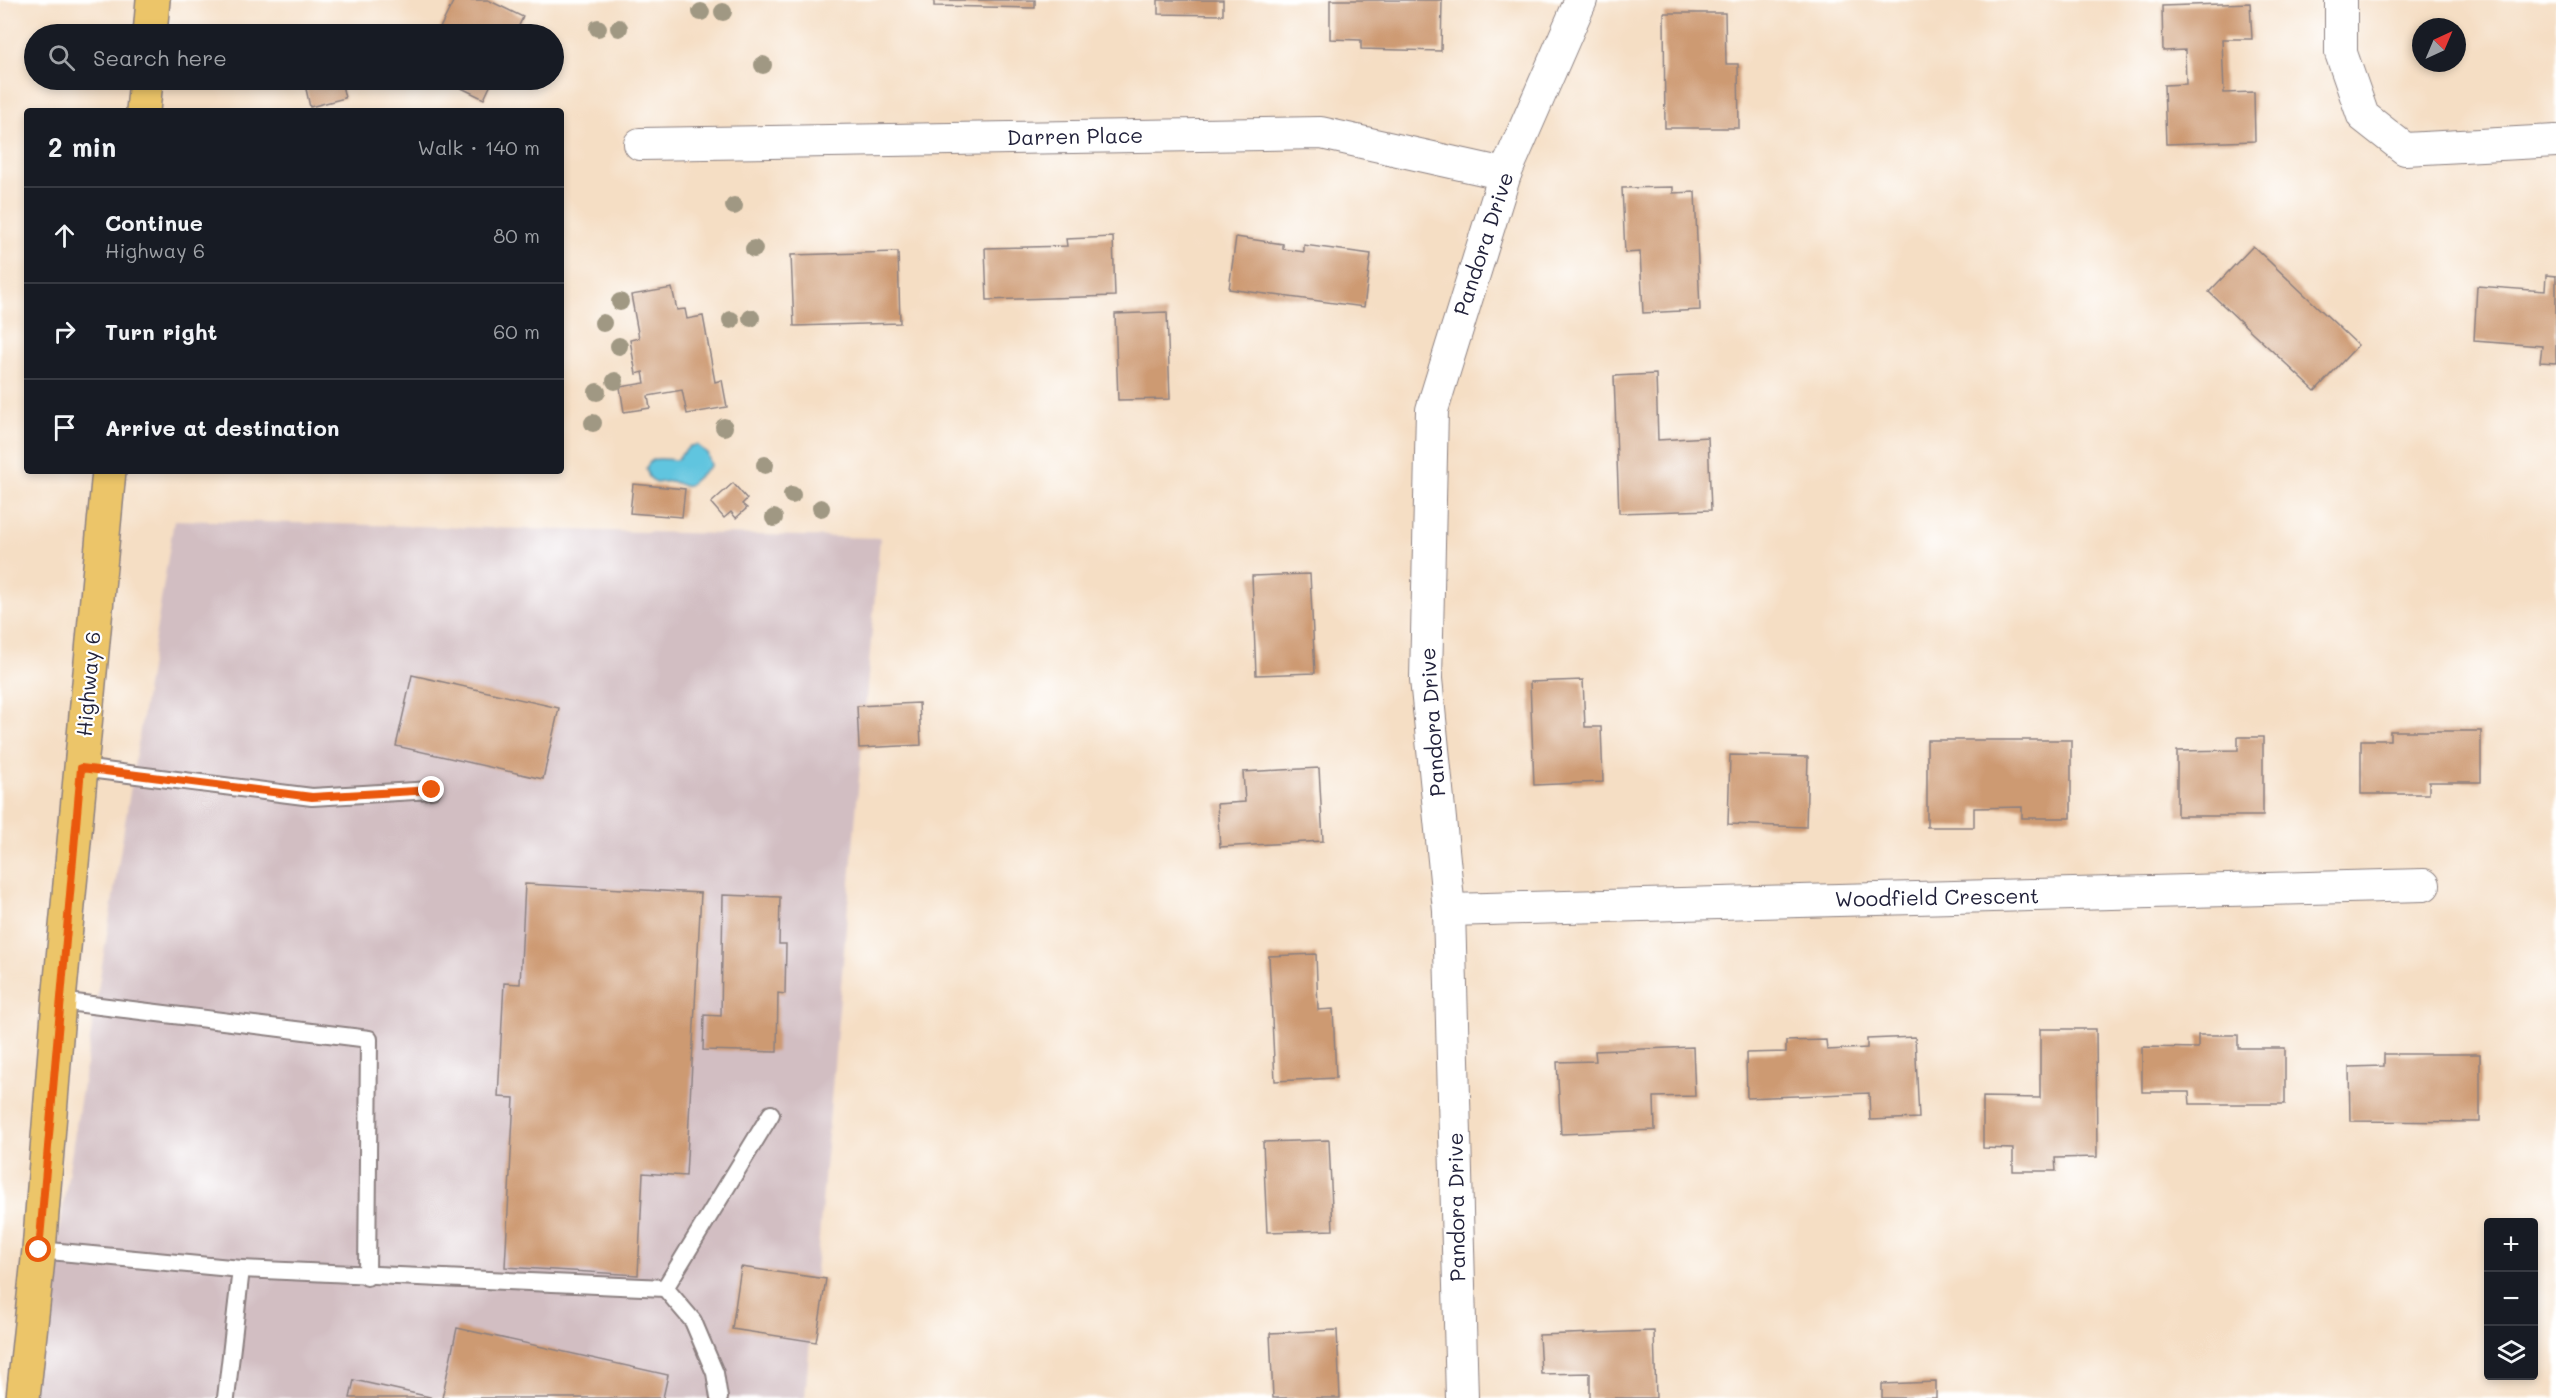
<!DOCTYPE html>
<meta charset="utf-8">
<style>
:root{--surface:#171b24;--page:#20242c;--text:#f1f3f6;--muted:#9ea1a6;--line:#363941}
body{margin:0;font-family:Mali,sans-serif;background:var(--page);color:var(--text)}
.controls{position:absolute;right:18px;bottom:18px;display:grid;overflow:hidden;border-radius:6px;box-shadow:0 3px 9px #0003}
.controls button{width:54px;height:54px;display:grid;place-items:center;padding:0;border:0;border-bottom:2px solid var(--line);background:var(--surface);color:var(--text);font:30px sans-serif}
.compass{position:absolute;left:2412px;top:18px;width:54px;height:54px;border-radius:50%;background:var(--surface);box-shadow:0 3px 9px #0003;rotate:44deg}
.stop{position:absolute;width:18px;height:18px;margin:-14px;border:4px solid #ea580c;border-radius:50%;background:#fff}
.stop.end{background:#ea580c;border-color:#fff;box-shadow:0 2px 6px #0008}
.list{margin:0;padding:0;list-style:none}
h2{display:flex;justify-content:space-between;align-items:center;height:78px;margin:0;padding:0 24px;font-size:26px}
h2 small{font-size:20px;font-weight:400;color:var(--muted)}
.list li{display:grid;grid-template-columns:39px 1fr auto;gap:18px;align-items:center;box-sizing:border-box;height:96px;padding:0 24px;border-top:2px solid var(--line)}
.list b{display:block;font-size:22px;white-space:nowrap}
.list p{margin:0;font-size:20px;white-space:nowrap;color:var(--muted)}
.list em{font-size:20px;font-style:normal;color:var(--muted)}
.icon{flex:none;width:33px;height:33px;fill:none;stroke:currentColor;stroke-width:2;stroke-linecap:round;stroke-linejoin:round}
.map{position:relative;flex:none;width:2556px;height:1398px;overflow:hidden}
.search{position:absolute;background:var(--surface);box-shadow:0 3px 9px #0003;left:24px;top:24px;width:540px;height:66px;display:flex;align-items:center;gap:15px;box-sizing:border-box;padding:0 21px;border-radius:33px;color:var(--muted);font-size:22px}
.panel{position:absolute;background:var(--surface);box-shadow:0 3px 9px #0003;left:24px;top:108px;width:540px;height:366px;border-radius:6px}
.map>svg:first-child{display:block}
</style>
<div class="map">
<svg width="2556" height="1398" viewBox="0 0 2556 1398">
<rect width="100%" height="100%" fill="#fff"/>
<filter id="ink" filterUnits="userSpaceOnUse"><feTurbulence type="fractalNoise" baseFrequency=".0167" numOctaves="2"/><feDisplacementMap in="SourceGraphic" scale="12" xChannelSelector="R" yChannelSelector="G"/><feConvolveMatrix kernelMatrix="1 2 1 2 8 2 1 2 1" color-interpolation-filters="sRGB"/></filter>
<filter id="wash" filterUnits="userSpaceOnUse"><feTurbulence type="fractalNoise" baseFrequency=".008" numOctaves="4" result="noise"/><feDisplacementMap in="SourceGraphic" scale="24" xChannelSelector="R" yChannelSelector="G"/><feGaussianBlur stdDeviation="1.35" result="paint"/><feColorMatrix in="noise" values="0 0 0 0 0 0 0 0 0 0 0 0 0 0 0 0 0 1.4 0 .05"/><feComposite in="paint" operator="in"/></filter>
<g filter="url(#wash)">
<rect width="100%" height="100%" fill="#f5dec4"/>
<polygon fill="#d2bec2" points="174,520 880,538 805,1398 32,1398"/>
<path fill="#61c5df" stroke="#42748d" stroke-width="1.5" d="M697 445 707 453 711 465 689 485 684 486 671 481 656 483 649 477 646 468C653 454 663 460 676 460L690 446Z"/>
<g id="blocks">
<g fill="#cd9a72">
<polygon points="454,0 488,0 523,17 515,34 437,34"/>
<polygon points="934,0 1035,0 1035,8 934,6"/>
<polygon points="1158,0 1223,0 1223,15 1158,14"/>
<polygon points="1330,0 1442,0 1441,51 1361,49 1361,40 1330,39"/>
<polygon points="2250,3 2252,39 2222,39 2224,93 2254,92 2255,141 2166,144 2164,85 2186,84 2185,50 2163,51 2162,6"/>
<polygon points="1664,13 1725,13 1726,64 1738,64 1739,128 1665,128"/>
<polygon points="304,80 341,80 345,98 310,107"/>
<polygon points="445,80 493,80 484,99"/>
<polygon points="1673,187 1673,193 1695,192 1700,310 1643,313 1640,252 1625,253 1622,188"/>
<polygon points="1113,237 1115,296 987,300 985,248 1067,246 1066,239"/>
<polygon points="1236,237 1283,244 1283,249 1304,252 1304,245 1371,254 1364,307 1229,289"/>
<polygon points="2253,246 2358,345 2315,391 2209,292"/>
<polygon points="898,252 900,323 794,326 791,255"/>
<polygon points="2546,275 2556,276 2556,363 2540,362 2542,346 2474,341 2477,286 2545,291"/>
<polygon points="672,288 677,310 685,309 687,319 703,316 715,382 722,380 727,407 687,414 682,390 648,396 650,408 624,412 620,387 645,383 643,372 636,374 630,340 639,338 631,295"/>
<polygon points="1167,312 1170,399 1118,400 1115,314"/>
<polygon points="1656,374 1658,440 1708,437 1711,510 1619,513 1614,376"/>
<polygon points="733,483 747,499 742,504 747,508 736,518 731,512 724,518 711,503"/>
<polygon points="633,484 685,489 682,517 630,513"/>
<polygon points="1310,574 1315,673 1256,675 1252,576"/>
<polygon points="412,675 559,708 543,779 396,746"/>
<polygon points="1583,680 1585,727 1601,727 1603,782 1534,785 1530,682"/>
<polygon points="919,703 921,745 859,748 857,706"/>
<polygon points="2390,731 2481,731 2481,782 2429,782 2429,794 2361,794 2361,740 2390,740"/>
<polygon points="2238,737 2263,737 2263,816 2177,816 2177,751 2238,750"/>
<polygon points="1927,740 2071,740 2071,818 2022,818 2022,807 1974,808 1974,827 1927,827"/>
<polygon points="1730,755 1808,757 1806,827 1728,824"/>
<polygon points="1319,768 1323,841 1220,847 1217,804 1245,802 1243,772"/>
<polygon points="525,884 701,893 686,1176 643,1173 638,1275 505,1267 514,1098 498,1097 504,983 520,984"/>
<polygon points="723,895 780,897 779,944 786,944 785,994 778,993 777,1052 703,1050 704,1015 721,1016"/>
<polygon points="1316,954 1318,1010 1333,1009 1336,1078 1275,1081 1269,956"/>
<polygon points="2040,1029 2096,1029 2097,1157 2055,1158 2056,1171 2013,1171 2013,1149 1983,1148 1983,1097 2040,1098"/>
<polygon points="2198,1035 2238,1035 2238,1048 2285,1048 2285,1104 2190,1104 2189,1092 2142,1092 2142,1047 2198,1048"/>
<polygon points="1915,1037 1919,1118 1870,1120 1869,1093 1747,1098 1746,1053 1786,1052 1786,1041 1826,1040 1827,1050 1867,1048 1867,1039"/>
<polygon points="1693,1047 1695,1096 1654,1097 1655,1130 1561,1134 1557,1062 1596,1061 1595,1051"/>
<polygon points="2384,1054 2480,1054 2480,1122 2350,1121 2349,1067 2384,1066"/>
<polygon points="1329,1140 1333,1230 1267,1232 1263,1142"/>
<polygon points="741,1267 826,1279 816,1342 732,1329"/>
<polygon points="457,1328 668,1375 663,1398 442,1398"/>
<polygon points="1337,1330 1340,1398 1273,1398 1270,1333"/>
<polygon points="1654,1331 1656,1398 1590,1398 1590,1373 1541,1374 1539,1335"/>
<polygon points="354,1380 430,1397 429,1398 350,1398"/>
<polygon points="1936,1382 1936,1398 1882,1398 1882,1384"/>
</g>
</g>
</g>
<g filter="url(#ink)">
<use href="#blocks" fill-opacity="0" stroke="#8c8080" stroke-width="1.5"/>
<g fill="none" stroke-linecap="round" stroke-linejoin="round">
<g stroke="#8c8080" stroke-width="20">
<g id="lane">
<polyline points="81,768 312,797 432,790"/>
<polyline points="59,1001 369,1039 367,1277"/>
<polyline points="39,1250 241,1269 226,1398"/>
<polyline points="241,1269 665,1288 771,1114"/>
<polyline points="665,1288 693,1321 715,1373 719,1398"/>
</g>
</g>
<g stroke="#8c8080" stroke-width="34">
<g id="street">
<polyline points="2341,0 2341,53 2363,116 2405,149 2556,141"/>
<polyline points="640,144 1321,133 1505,174"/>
<polyline points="1449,910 2424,885"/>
<polyline points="1462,1398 1449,910 1426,679 1432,410 1505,174 1581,0"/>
</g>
</g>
<g stroke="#8c8080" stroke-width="36">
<g id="primary">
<polyline points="150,34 153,0"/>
<polyline points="143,111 146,80"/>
<polyline points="23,1398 39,1250 59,1001 109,471"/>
</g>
</g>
<use href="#lane" stroke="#fff" stroke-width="16"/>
<use href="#street" stroke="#fff" stroke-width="32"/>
<use href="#primary" stroke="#ecc569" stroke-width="33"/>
</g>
<g fill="#a09883">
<circle cx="701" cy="12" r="9"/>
<circle cx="723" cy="12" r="9"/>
<circle cx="598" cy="28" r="9"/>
<circle cx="619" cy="28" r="9"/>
<circle cx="763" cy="65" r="9"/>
<circle cx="734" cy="206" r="9"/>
<circle cx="754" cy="249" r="9"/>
<circle cx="620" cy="302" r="9"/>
<circle cx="751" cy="318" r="9"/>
<circle cx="731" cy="320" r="9"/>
<circle cx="603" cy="323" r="9"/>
<circle cx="619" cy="346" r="9"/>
<circle cx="615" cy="381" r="9"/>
<circle cx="597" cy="392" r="9"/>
<circle cx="593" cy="423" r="9"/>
<circle cx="724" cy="427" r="9"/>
<circle cx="765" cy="465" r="9"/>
<circle cx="792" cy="495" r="9"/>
<circle cx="821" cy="508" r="9"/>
<circle cx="774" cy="518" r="9"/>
</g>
</g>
<g fill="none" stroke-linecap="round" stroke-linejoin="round" filter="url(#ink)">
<polyline stroke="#ea580c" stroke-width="8" points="39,1250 81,768 312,797 432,790"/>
</g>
<g text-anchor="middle" stroke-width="4.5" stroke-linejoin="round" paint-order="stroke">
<g font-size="21" fill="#22223b" stroke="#fff">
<text transform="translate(1075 137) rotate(-1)" y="7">Darren Place</text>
<text transform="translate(1484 244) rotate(-72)" y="7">Pandora Drive</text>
<text transform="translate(89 684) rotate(-85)" y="7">Highway 6</text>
<text transform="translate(1433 722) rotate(-94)" y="7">Pandora Drive</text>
<text transform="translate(1937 898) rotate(-1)" y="7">Woodfield Crescent</text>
<text transform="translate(1457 1207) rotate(-91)" y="7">Pandora Drive</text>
</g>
</g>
</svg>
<div class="controls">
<button>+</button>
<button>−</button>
<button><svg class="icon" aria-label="layers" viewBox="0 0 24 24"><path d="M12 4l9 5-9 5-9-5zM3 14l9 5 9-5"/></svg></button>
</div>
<svg class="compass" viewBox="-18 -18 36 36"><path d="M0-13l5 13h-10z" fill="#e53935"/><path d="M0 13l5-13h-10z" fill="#9ea1a6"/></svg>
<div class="stop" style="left:39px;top:1250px"></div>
<div class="stop end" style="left:432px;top:790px"></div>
<div class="search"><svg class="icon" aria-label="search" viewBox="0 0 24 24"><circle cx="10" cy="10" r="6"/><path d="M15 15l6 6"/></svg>Search here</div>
<section class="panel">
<h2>2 min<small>Walk · 140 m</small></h2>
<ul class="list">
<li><svg class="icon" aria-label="ahead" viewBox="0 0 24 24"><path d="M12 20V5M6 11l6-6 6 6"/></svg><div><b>Continue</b><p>Highway 6</p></div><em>80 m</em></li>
<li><svg class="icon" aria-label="right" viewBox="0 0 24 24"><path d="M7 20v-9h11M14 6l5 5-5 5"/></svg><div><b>Turn right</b></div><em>60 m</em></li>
<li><svg class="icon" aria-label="arrive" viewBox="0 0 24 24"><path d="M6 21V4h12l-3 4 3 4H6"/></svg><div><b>Arrive at destination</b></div></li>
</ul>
</section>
</div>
